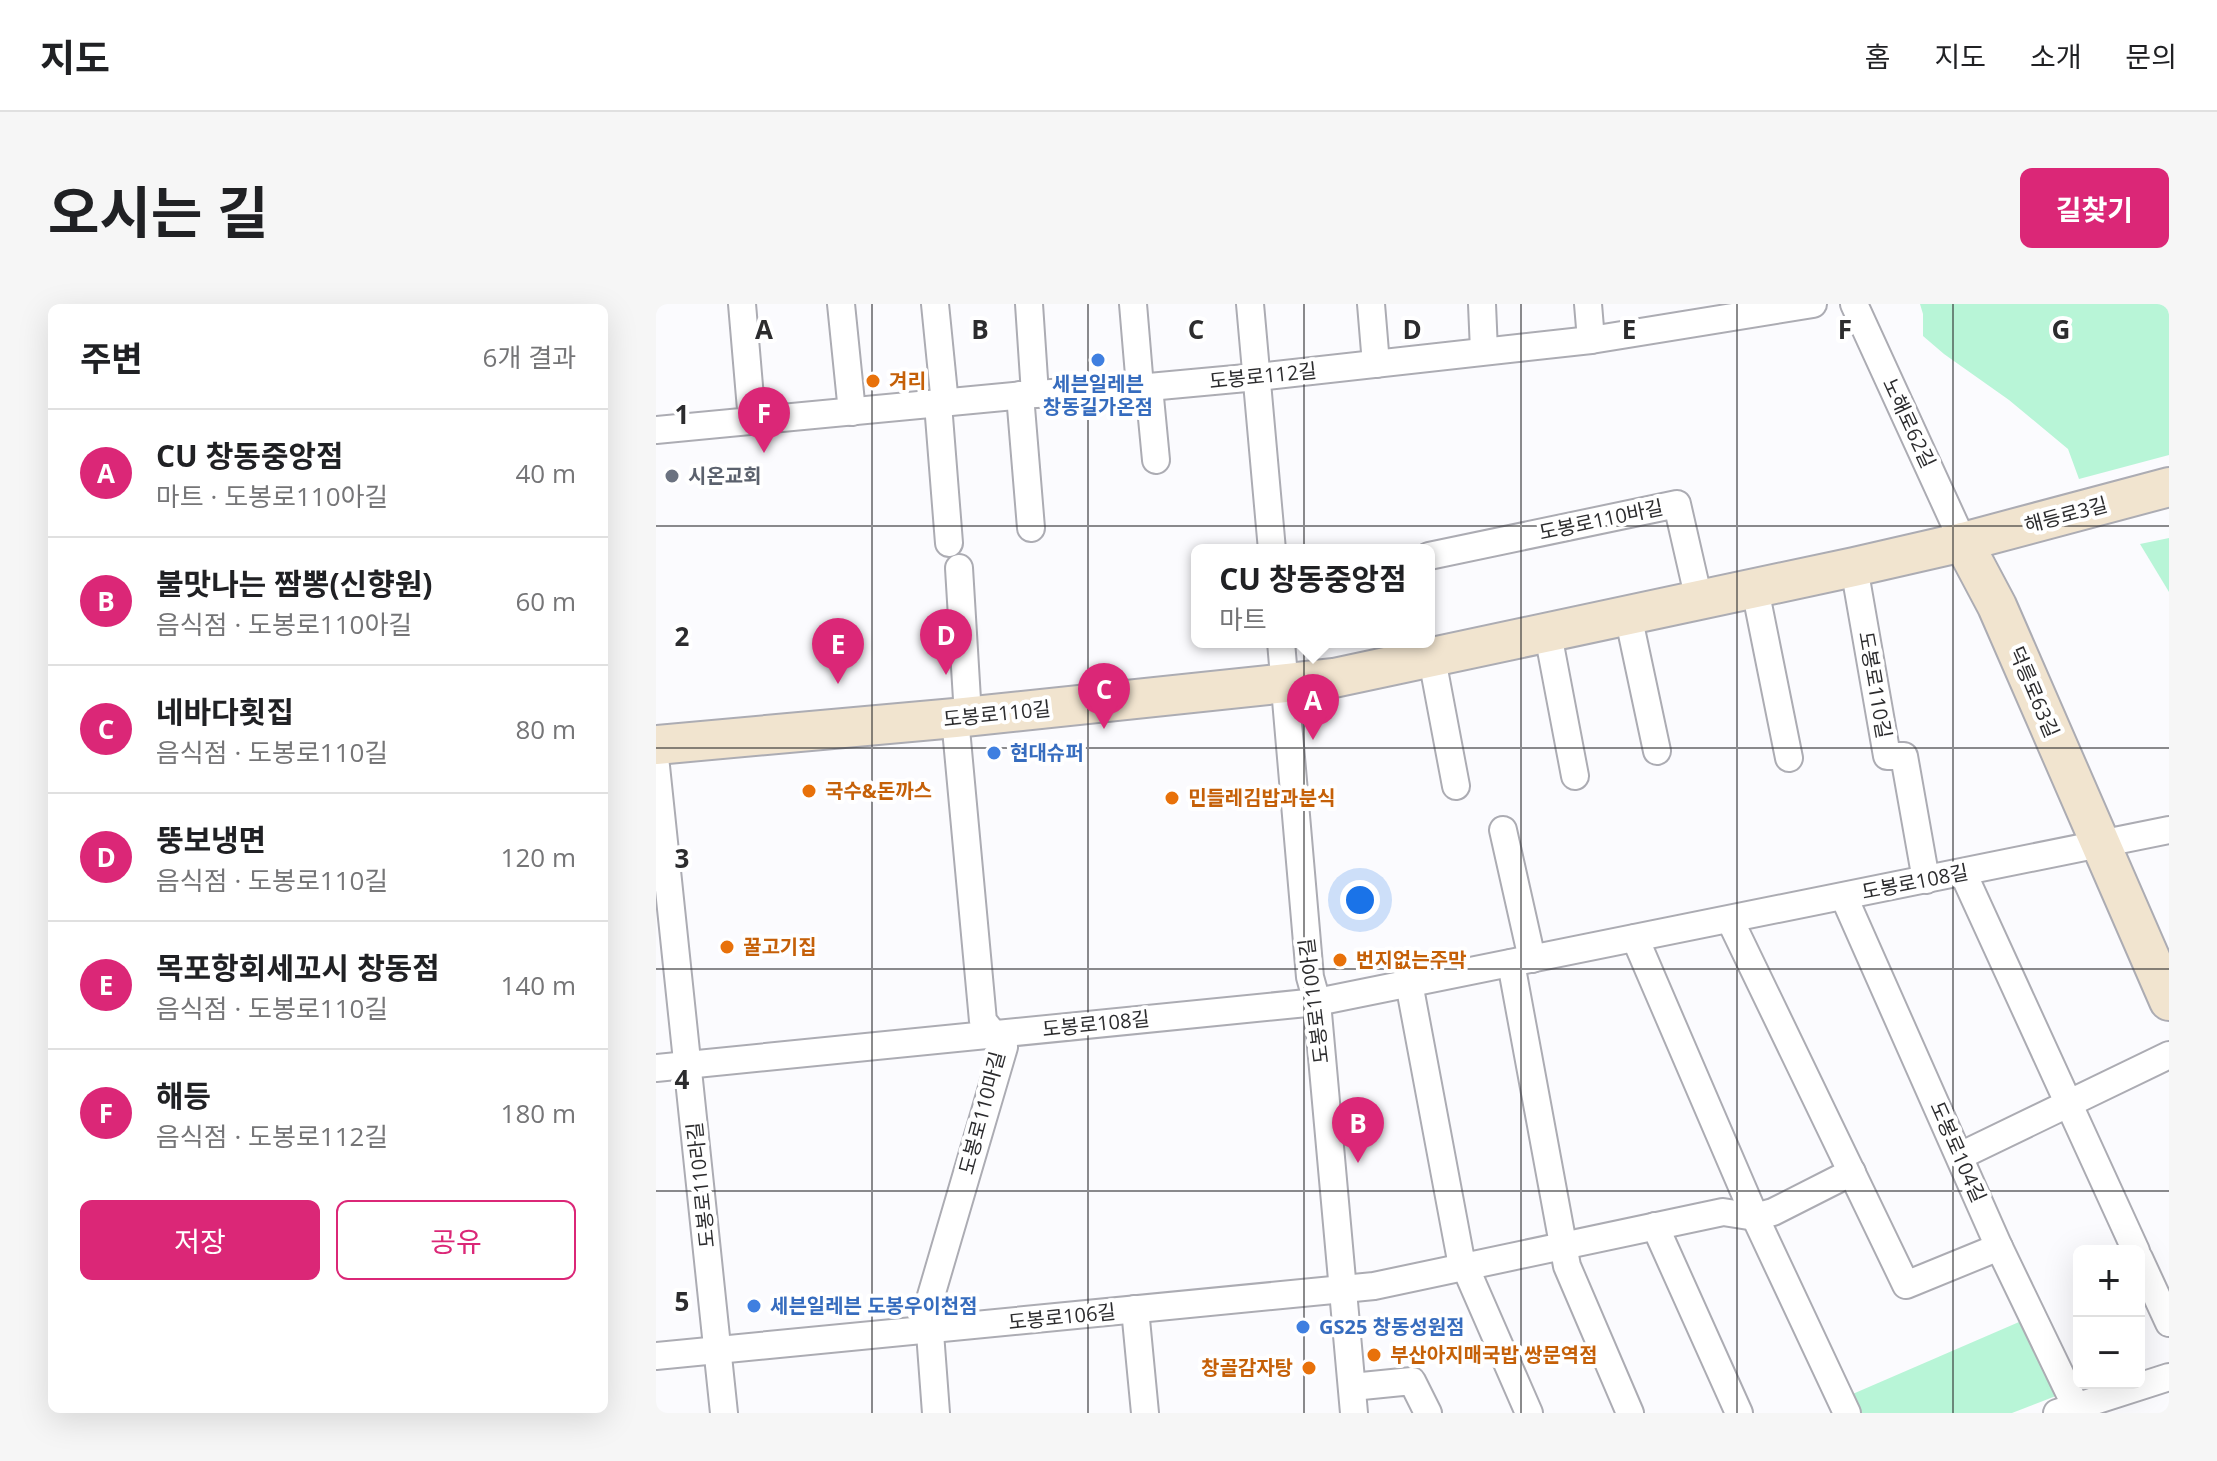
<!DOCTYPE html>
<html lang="ko">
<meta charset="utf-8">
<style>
:root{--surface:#fff;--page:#f6f6f6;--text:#202124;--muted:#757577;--line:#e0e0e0;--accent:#db2777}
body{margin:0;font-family:"Open Sans","Noto Sans KR",sans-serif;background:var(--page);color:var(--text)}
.controls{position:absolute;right:24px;bottom:24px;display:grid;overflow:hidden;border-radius:12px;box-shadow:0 8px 32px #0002}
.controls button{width:72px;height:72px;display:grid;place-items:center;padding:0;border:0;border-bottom:2px solid var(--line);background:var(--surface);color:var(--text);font:40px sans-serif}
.you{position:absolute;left:704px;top:596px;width:28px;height:28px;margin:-20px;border:6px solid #fff;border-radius:50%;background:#1a73e8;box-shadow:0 0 0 12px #1a73e833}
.badge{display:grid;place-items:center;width:52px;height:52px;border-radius:50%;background:var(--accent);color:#fff;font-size:26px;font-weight:700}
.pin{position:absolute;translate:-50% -66px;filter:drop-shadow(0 2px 4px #0008)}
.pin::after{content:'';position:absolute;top:42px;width:28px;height:24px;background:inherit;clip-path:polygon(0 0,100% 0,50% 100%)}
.popup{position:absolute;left:535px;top:240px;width:244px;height:104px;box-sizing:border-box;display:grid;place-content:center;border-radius:12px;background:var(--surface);filter:drop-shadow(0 2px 6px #0005);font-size:26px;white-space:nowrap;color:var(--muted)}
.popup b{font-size:30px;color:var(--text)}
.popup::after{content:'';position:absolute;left:50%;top:100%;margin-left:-16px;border:16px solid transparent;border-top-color:var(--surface)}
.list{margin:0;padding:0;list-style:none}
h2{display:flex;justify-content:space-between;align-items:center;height:104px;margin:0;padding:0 32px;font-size:34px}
h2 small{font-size:26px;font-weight:400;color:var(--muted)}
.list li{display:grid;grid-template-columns:52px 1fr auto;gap:24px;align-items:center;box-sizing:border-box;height:128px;padding:0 32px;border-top:2px solid var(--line)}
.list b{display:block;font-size:30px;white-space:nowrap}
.list p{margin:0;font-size:26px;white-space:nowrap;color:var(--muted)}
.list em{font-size:26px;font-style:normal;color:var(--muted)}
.actions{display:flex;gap:16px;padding:24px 32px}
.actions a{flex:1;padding:18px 0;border:2px solid var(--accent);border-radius:12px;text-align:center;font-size:28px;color:var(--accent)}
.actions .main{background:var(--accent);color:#fff}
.map{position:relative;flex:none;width:1513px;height:1109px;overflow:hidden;border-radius:12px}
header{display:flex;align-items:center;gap:48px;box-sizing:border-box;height:112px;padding:0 40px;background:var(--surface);border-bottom:2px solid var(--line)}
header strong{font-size:38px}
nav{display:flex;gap:44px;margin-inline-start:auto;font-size:28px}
.intro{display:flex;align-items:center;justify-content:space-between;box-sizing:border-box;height:192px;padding:0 48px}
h1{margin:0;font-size:56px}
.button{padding:20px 36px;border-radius:12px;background:var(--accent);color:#fff;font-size:28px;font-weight:700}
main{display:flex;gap:48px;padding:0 48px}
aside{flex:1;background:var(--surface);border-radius:12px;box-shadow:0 8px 32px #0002}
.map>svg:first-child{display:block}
</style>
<header>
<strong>지도</strong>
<nav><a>홈</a><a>지도</a><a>소개</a><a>문의</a></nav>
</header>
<div class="intro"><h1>오시는 길</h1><a class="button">길찾기</a></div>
<main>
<aside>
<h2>주변<small>6개 결과</small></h2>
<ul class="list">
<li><span class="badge">A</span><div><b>CU 창동중앙점</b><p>마트 · 도봉로110아길</p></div><em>40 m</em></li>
<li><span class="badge">B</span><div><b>불맛나는 짬뽕(신향원)</b><p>음식점 · 도봉로110아길</p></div><em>60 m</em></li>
<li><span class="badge">C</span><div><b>네바다횟집</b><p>음식점 · 도봉로110길</p></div><em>80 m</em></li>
<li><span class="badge">D</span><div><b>뚱보냉면</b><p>음식점 · 도봉로110길</p></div><em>120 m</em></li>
<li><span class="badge">E</span><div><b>목포항회세꼬시 창동점</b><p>음식점 · 도봉로110길</p></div><em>140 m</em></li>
<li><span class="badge">F</span><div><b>해등</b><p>음식점 · 도봉로112길</p></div><em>180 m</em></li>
</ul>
<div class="actions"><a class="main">저장</a><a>공유</a></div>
</aside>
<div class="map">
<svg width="1513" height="1109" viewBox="0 0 1513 1109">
<rect width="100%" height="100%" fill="#fbfbfe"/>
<g fill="#b8f5d7">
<polygon points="1264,0 1513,0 1513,151 1423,175 1412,145 1353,96 1288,50 1267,32 1267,10"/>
<polygon points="1513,234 1513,288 1484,240"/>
<polygon points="1370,1015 1405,1090 1356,1109 1204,1109 1192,1092"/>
</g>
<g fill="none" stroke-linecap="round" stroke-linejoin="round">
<g stroke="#acacb3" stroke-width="30">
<g id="street">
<polyline points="86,0 96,117"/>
<polyline points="185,0 196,108"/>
<polyline points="279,0 289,100"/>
<polyline points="373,0 379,90"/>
<polyline points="477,0 484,83"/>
<polyline points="594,0 616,246"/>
<polyline points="715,0 720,60"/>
<polyline points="826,0 828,47"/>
<polyline points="932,0 935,36"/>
<polyline points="1198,0 1307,238"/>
<polyline points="493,83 500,156"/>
<polyline points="364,91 375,224"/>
<polyline points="282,100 293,239"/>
<polyline points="0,126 379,90 493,83 601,73 935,36 1157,0"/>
<polyline points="773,252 1021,200 1043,296"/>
<polyline points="1198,263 1231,452 1248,452 1270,576"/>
<polyline points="303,264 312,412"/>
<polyline points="1099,285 1133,454"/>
<polyline points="972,311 1001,447"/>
<polyline points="892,330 919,472"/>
<polyline points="625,338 654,673 661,698 698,1109"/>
<polyline points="776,355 800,482"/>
<polyline points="0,462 68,1109"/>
<polyline points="847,526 876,655"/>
<polyline points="1307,569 1480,947"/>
<polyline points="1188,593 1343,943 1423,1109"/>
<polyline points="1074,616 1250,981 1343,943"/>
<polyline points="979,634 1099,913 1191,1109"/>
<polyline points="855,659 911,962 974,1109"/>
<polyline points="753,679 804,951 873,1109"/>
<polyline points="0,764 661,698 1513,526"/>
<polyline points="1304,852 1513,751"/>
<polyline points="999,922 1083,1109"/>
<polyline points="1483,954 1513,1019"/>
<polyline points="479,1005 489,1109"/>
<polyline points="0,1052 718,982 1067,908 1099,913 1117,908 1196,868"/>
<polyline points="696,1083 756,1077 772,1109"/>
<polyline points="280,1109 272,1002 348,743 327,717 299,414"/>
<polyline points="1401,1109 1513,1073"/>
</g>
</g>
<g stroke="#acacb3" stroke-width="42">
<g id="secondary">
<polyline points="1307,238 1341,302 1513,697"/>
<polyline points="0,441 299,414 678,374 1198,263 1307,238 1513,183"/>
</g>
</g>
<use href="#street" stroke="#fff" stroke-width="26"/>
<use href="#secondary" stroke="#f1e4cf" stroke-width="38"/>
</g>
<path fill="none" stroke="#2c2c2e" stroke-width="2" stroke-opacity="0.55" d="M216 0V1109M432 0V1109M648 0V1109M865 0V1109M1081 0V1109M1297 0V1109M0 222H1513M0 444H1513M0 665H1513M0 887H1513"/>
<g fill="#3f7fe0" stroke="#fff" stroke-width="3">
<circle cx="442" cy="56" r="8"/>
<circle cx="338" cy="449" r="8"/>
<circle cx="98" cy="1002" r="8"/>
<circle cx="647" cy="1023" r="8"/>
</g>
<g fill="#e8710a" stroke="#fff" stroke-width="3">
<circle cx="217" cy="77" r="8"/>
<circle cx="153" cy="487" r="8"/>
<circle cx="516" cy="494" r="8"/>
<circle cx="71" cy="643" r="8"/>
<circle cx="684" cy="656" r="8"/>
<circle cx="718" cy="1051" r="8"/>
<circle cx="653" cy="1064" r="8"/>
</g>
<circle fill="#6b7280" stroke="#fff" stroke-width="3" cx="16" cy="172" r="8"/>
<g text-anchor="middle" stroke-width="8" stroke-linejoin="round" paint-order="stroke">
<g font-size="20" fill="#2c2c2e" stroke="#fff">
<text transform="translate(607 72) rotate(-6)" y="7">도봉로112길</text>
<text transform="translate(1253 119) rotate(65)" y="7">노해로62길</text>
<text transform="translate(1410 211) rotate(-15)" y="7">해등로3길</text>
<text transform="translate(945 216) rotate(-12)" y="7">도봉로110바길</text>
<text transform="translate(1219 381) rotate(80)" y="7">도봉로110길</text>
<text transform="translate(1378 388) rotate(67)" y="7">덕릉로63길</text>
<text transform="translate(341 410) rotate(-6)" y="7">도봉로110길</text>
<text transform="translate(1259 578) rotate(-11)" y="7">도봉로108길</text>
<text transform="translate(658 697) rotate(-97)" y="7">도봉로110아길</text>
<text transform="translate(440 720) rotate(-6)" y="7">도봉로108길</text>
<text transform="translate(326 809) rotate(-75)" y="7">도봉로110마길</text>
<text transform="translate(1302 848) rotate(66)" y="7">도봉로104길</text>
<text transform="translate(45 881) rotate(-96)" y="7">도봉로110라길</text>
<text transform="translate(406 1013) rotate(-6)" y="7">도봉로106길</text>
</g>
<g font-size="20" font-weight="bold" fill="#c56008" stroke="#fff" text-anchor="start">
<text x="233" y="84">겨리</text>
<text x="169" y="494">국수&amp;돈까스</text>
<text x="532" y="501">민들레김밥과분식</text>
<text x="87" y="650">꿀고기집</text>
<text x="700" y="663">번지없는주막</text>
<text x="734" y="1058">부산아지매국밥 쌍문역점</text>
<text x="637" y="1071" text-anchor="end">창골감자탕</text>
</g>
<g font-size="20" font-weight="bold" fill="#366cbe" stroke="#fff" text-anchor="start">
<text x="442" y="87" text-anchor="middle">세븐일레븐<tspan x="442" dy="23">창동길가온점</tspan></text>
<text x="354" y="456">현대슈퍼</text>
<text x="114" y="1009">세븐일레븐 도봉우이천점</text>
<text x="663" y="1030">GS25 창동성원점</text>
</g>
<g font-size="20" font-weight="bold" fill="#5b616d" stroke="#fff" text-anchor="start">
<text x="32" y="179">시온교회</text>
</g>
</g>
<g font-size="26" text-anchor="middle" font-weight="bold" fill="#2c2c2e" stroke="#fff" stroke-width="8" stroke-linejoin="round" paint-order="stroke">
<text x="108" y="35">A</text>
<text x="324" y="35">B</text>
<text x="540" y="35">C</text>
<text x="756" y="35">D</text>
<text x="973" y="35">E</text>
<text x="1189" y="35">F</text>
<text x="1405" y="35">G</text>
<text x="26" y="120">1</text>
<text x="26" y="342">2</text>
<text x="26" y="564">3</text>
<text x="26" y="785">4</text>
<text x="26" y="1007">5</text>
</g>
</svg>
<div class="controls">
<button>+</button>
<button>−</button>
</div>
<div class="you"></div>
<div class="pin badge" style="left:657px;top:436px">A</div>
<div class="popup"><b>CU 창동중앙점</b>마트</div>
<div class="pin badge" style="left:702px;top:859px">B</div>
<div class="pin badge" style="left:448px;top:425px">C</div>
<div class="pin badge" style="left:290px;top:371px">D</div>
<div class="pin badge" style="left:182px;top:380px">E</div>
<div class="pin badge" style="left:108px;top:149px">F</div>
</div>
</main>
